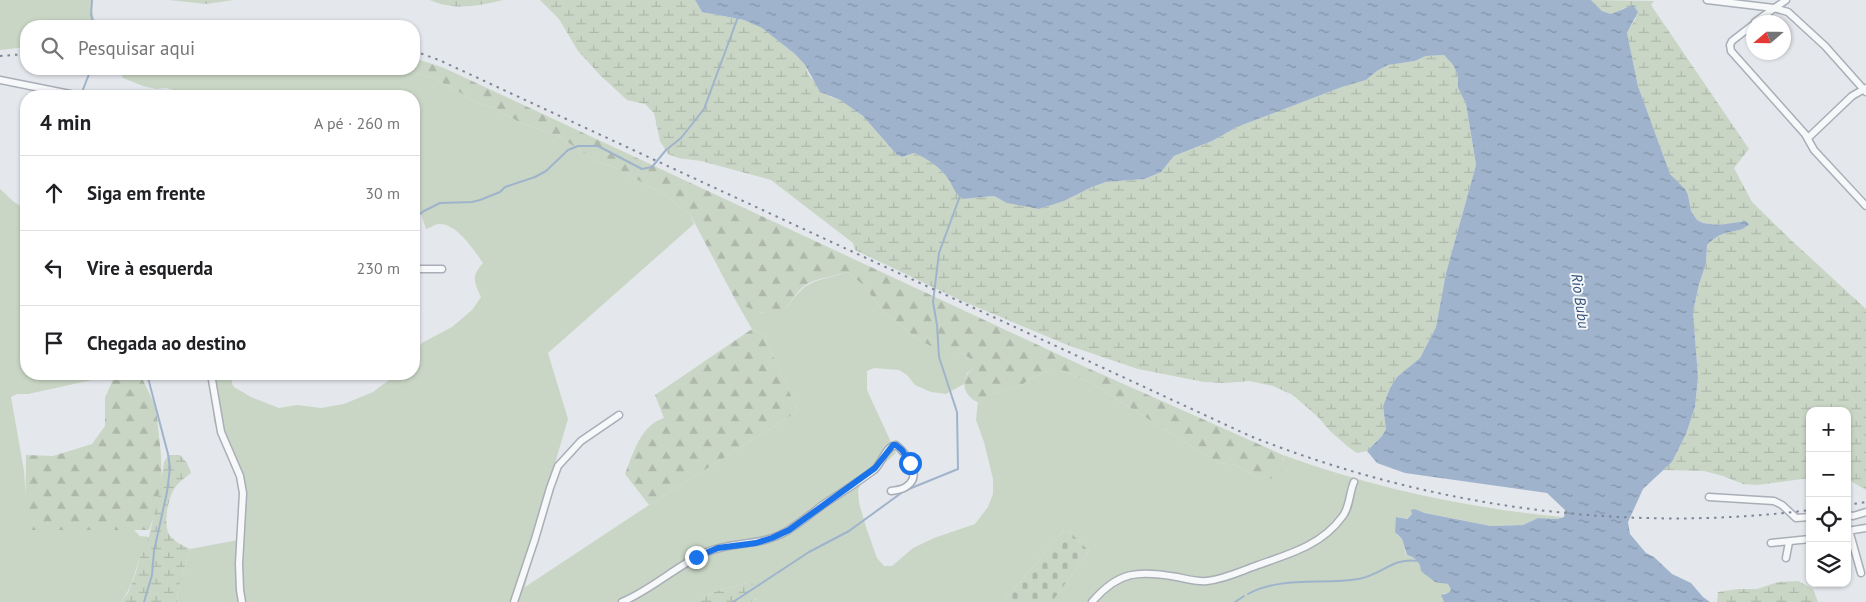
<!DOCTYPE html>
<html lang="pt">
<meta charset="utf-8">
<style>
:root{--surface:#fff;--page:#f6f6f6;--text:#202124;--muted:#757577;--line:#e0e0e0}
body{margin:0;font-family:"PT Sans",sans-serif;background:var(--page);color:var(--text)}
.controls{position:absolute;right:15px;bottom:15px;display:grid;overflow:hidden;border-radius:10px;box-shadow:0 1px 4px #0004}
.controls button{width:45px;height:45px;display:grid;place-items:center;padding:0;border:0;border-bottom:1px solid var(--line);background:var(--surface);color:var(--text);font:25px sans-serif}
.compass{position:absolute;left:1746px;top:15px;width:45px;height:45px;border-radius:50%;background:var(--surface);box-shadow:0 1px 4px #0004;rotate:250deg}
.stop{position:absolute;width:15px;height:15px;margin:-11px;border:4px solid #1a73e8;border-radius:50%;background:#fff}
.stop.end{background:#1a73e8;border-color:#fff;box-shadow:0 1px 5px #0008}
.list{margin:0;padding:0;list-style:none}
h2{display:flex;justify-content:space-between;align-items:center;height:65px;margin:0;padding:0 20px;font-size:21px}
h2 small{font-size:16px;font-weight:400;color:var(--muted)}
.list li{display:grid;grid-template-columns:32px 1fr auto;gap:15px;align-items:center;box-sizing:border-box;height:75px;padding:0 20px;border-top:1px solid var(--line)}
.list b{display:block;font-size:19px;white-space:nowrap}
.list em{font-size:16px;font-style:normal;color:var(--muted)}
.icon{flex:none;width:28px;height:28px;fill:none;stroke:currentColor;stroke-width:2;stroke-linecap:round;stroke-linejoin:round}
.map{position:relative;flex:none;width:1866px;height:602px;overflow:hidden}
.search{position:absolute;background:var(--surface);box-shadow:0 1px 4px #0004;left:20px;top:20px;width:400px;height:55px;display:flex;align-items:center;gap:12px;box-sizing:border-box;padding:0 18px;border-radius:20px;color:var(--muted);font-size:19px}
.panel{position:absolute;background:var(--surface);box-shadow:0 1px 4px #0004;left:20px;top:90px;width:400px;height:290px;border-radius:20px}
.map>svg:first-child{display:block}
</style>
<div class="map">
<svg width="1866" height="602" viewBox="0 0 1866 602">
<defs>
<pattern id="forest-firs" width="22" height="20" patternUnits="userSpaceOnUse" patternTransform="scale(1.25)"><rect width="22" height="20" fill="#c9d6c5"/><path d="M5 1l3.5 6h-7zM16 11l3.5 6h-7z" fill="#adb8ab"/></pattern>
<pattern id="wetland-marsh" width="20" height="14" patternUnits="userSpaceOnUse" patternTransform="scale(1.25)"><rect width="20" height="14" fill="#c9d6c5"/><path d="M1 5h8M5 5V1M11 12h8M15 12V8" fill="none" stroke="#adb8ab"/></pattern>
<pattern id="cemetery-stones" width="16" height="16" patternUnits="userSpaceOnUse" patternTransform="scale(1.25)"><rect width="16" height="16" fill="#c9d6c5"/><path d="M2 7V4a2 2 0 0 1 4 0v3zM10 15v-3a2 2 0 0 1 4 0v3z" fill="#adb8ab"/></pattern>
<pattern id="water-ripples" width="26" height="14" patternUnits="userSpaceOnUse" patternTransform="scale(1.25)"><rect width="26" height="14" fill="#9fb4cc"/><path d="M2 4q2-2 4 0t4 0M15 11q2-2 4 0t4 0" fill="none" stroke="#8293a7"/></pattern>
</defs>
<rect width="100%" height="100%" fill="#e4e7ec"/>
<g fill="#c9d6c5">
<polygon points="0,0 93,0 92,10 96,26 26,26 26,47 0,50"/>
<path d="M119 69H402L435 79 461 93 475 102 495 108 519 122 560 137 594 160 618 169 667 196 691 216 694 224 548 353 568 419 555 463 525 587 649 505 798 411 764 336 752 329 737 303 763 313 787 308C806 278 816 282 848 272L863 285 884 312 919 340 961 353 973 360V368L967 373 964 384 946 394 931 392 915 385 907 375 899 370 874 368 867 371V390L896 453 884 464 864 477 858 490 859 503 867 530 877 558 884 566H892L913 548 934 538 975 524 988 507 993 494V479L984 442 976 420 978 401 994 393 1020 387 1029 379 1051 370H1062L1093 384 1194 448 1220 463 1235 465 1262 480 1284 463 1283 455C1373 488 1467 508 1562 517L1557 519 1538 518 1523 525 1491 526 1421 512 1412 514 1406 519 1398 517 1397 535 1402 539 1406 555C1414 557 1421 562 1422 571L1432 579 1448 584 1451 590 1448 593H1444L1442 598 1444 602H1052L1089 551 1066 528 1003 602H752L756 598 746 583C729 589 712 588 700 602H177L178 590 190 549 238 540 241 519 240 481 214 422 211 390 206 374H232V384L234 387 251 397 279 408 297 405 321 408 344 404 373 392 397 374H414V353L422 343 452 327 472 310 481 297C474 281 471 277 483 263 474 250 456 222 438 224 434 225 430 228 426 229L419 208H414V96H198L166 88 156 89 143 86 123 78Z"/>
<path d="M0 189 14 202 26 209V374H104L97 379 28 394H17L11 397 24 471 27 513 128 524 140 536 149 537C136 558 136 583 121 602H0Z"/>
</g>
<g fill="url(#forest-firs)">
<path d="M414 58 444 68 1083 366 1283 455 1284 463 1281 471 1274 478 1262 480 1235 465 1220 463 1194 448 1093 384 1062 370H1051L1029 379 1020 387 994 393 977 402C962 394 960 379 973 368V360L961 353 931 346 919 340 884 312 863 285 848 272C838 275 816 279 809 283 800 287 794 297 788 306 777 322 751 309 737 303L691 216 667 196 618 169 594 160 560 137 519 122 495 108 475 102 461 93 435 79 402 69H414Z"/>
<path d="M752 329 764 336 798 411 649 505 625 474C634 452 640 426 664 418L655 395Z"/>
<polygon points="117,374 140,374 156,407 161,455 162,495 149,530 25,530 26,455 53,456 92,444 105,426 105,398 115,375"/>
</g>
<g fill="url(#wetland-marsh)">
<polygon points="169,0 234,0 206,4"/>
<path d="M430 0H503C479 6 454 11 430 0Z"/>
<path d="M540 0H695L702 12 744 20 762 28 795 54 805 65 809 76 830 97 840 100 863 116 897 155 902 157 914 153C928 159 940 167 949 180 954 187 955 193 963 199L994 196 999 199 1039 209 1064 201 1092 187 1106 182 1146 179 1161 172 1174 156 1212 141 1237 127 1342 87 1366 80 1377 71 1388 65 1415 61 1426 56 1444 55 1454 66 1458 77V88L1466 104 1476 165 1446 273 1436 327 1420 358 1397 377 1390 388 1383 406 1386 429 1382 436 1367 451 1357 453 1347 446 1330 431 1318 417 1293 395 1273 386 1249 381 1226 383 1204 382 1138 369 1070 346 960 300 855 250 853 243 771 180 701 161 678 158 668 154 660 141 654 113 645 104 627 100 601 76 578 51 559 19Z"/>
<path d="M1591 0 1654 1 1651 5 1749 149 1734 168 1752 202 1791 240 1866 309V490L1847 479V411H1810V478L1757 485 1743 484 1723 476 1704 471 1663 470 1672 462 1686 434 1695 407 1698 377 1693 312 1699 284 1706 264 1707 245C1712 240 1717 236 1723 234 1733 230 1742 232 1749 224L1746 221 1718 225 1703 223 1697 220 1691 211 1688 195 1670 174 1638 86 1627 33 1636 18 1624 8 1611 14 1602 11Z"/>
<path d="M169 455H180L187 463 191 473C186 477 180 481 176 486 168 496 164 521 168 532 172 541 182 545 190 549L178 590 177 602H121L128 593 136 572 142 549 149 537 160 488 164 462Z"/>
<polygon points="1798,581 1813,589 1818,602 1717,602 1718,592 1738,589 1757,589 1778,582"/>
<path d="M746 583 754 584C758 591 758 596 752 602H700C712 588 729 589 746 583Z"/>
</g>
<polygon fill="url(#cemetery-stones)" points="1066,528 1089,551 1052,602 1003,602"/>
<path fill="url(#water-ripples)" d="M695 0H1591L1602 11 1611 14 1633 5 1638 12 1627 33 1638 86 1670 174 1685 189 1688 195 1691 211 1697 220 1703 223 1718 225 1746 221 1749 224C1742 232 1733 230 1723 234 1717 236 1712 240 1707 245L1706 264 1699 284 1693 312 1698 377 1695 407 1686 434 1672 462 1643 489 1628 522 1630 534 1646 553 1654 557 1672 574 1691 583 1703 597 1710 602H1444L1441 595 1448 593 1451 590 1448 584 1435 582 1421 571C1421 562 1414 557 1407 555L1402 539 1395 532 1396 517 1407 519 1412 514 1411 510 1414 509 1425 513 1491 526 1523 525 1538 518 1557 519 1564 517 1565 510 1547 493 1405 473 1377 463 1367 451 1382 436 1386 429 1383 406 1390 388 1397 377 1420 358 1436 327 1446 273 1476 165 1466 104 1458 88V77L1454 66 1444 55 1426 56 1415 61 1388 65 1377 71 1366 80 1342 87 1237 127 1212 141 1174 156 1161 172 1145 179 1106 182 1092 187 1064 201 1039 209 1007 203 994 196 963 199C954 193 954 188 949 180 940 167 928 159 914 153L902 157 897 155 863 116 840 100 820 92 805 65 795 54 762 28 744 20 702 12Z"/>
<g fill="none" stroke-linecap="round" stroke-linejoin="round">
<g stroke="#9fb4cc" stroke-width="2">
<polyline points="92,0 91,15 94,26"/>
<polyline points="82,92 91,69"/>
<polyline points="414,218 424,211 440,203 472,202 480,200 500,192 505,187 535,177 546,171 568,150 578,146 598,146 642,169 652,167 666,150 681,138 704,109 738,17"/>
<path d="M1248 594C1280 576 1323 585 1358 579 1382 575 1392 557 1419 561"/>
<polyline points="144,602 152,575 154,551 167,492 170,468 168,454 147,374"/>
<polyline points="733,602 809,552 849,531 904,491 958,469 957,412 939,357 937,325 933,302 939,253 960,196"/>
<polyline points="1235,602 1244,596"/>
</g>
<g stroke="#a9aeb7" stroke-width="9">
<g id="minor">
<polyline points="1707,0 1774,8 1788,12 1825,46 1866,92"/>
<polyline points="1755,22 1786,0"/>
<polyline points="1754,24 1732,41 1730,45 1731,51 1805,134 1814,150 1866,206"/>
<polyline points="0,80 80,96"/>
<polyline points="1808,138 1852,96 1866,88"/>
<polyline points="414,269 442,269"/>
<polyline points="211,374 221,432 240,476 243,493 239,564 240,590 242,602"/>
<polyline points="1709,497 1774,501 1782,505 1796,518 1810,517"/>
<polyline points="1847,515 1853,516 1866,512"/>
<polyline points="1849,530 1861,573"/>
<polyline points="1847,531 1866,528"/>
<polyline points="1771,543 1810,539"/>
<polyline points="1786,558 1789,542"/>
<polyline points="514,602 535,539 550,488 558,466 581,441 619,415"/>
<path d="M622 602C653 589 677 565 707 552 733 541 760 547 787 531 800 523 812 513 824 504 841 493 858 482 874 470 882 463 885 447 896 445 906 453 923 475 907 486 903 490 896 490 891 491"/>
<path d="M1092 602C1118 571 1139 570 1177 577 1187 579 1197 582 1207 581 1225 579 1241 571 1258 565 1289 554 1322 545 1342 517 1350 508 1349 493 1354 482"/>
</g>
</g>
<use href="#minor" stroke="#f7f8fa" stroke-width="6"/>
<g stroke="#7d8696" stroke-width="2" stroke-dasharray="2.5 5" stroke-linecap="butt">
<path d="M414 51 439 60 1250 436C1427 506 1620 534 1810 510"/>
<polyline points="0,56 26,54"/>
<polyline points="1847,505 1866,502"/>
</g>
</g>
<g fill="none" stroke-linecap="round" stroke-linejoin="round">
<polyline stroke="#1a73e8" stroke-width="6" points="696,557 718,548 756,543 772,538 789,530 875,468 893,445 896,445 902,450 910,463"/>
</g>
<g text-anchor="middle" stroke-width="4" stroke-linejoin="round" paint-order="stroke">
<g font-size="15" font-style="italic" fill="#34527a" stroke="#f4f6f9">
<text transform="translate(1580 301) rotate(82)" y="5">Rio Bubu</text>
</g>
</g>
</svg>
<div class="controls">
<button>+</button>
<button>−</button>
<button><svg class="icon" aria-label="locate" viewBox="0 0 24 24"><circle cx="12" cy="12" r="6"/><path d="M12 2v4M12 18v4M2 12h4M18 12h4"/></svg></button>
<button><svg class="icon" aria-label="layers" viewBox="0 0 24 24"><path d="M12 4l9 5-9 5-9-5zM3 14l9 5 9-5"/></svg></button>
</div>
<svg class="compass" viewBox="-18 -18 36 36"><path d="M0-13l5 13h-10z" fill="#e53935"/><path d="M0 13l5-13h-10z" fill="#757577"/></svg>
<div class="stop" style="left:910px;top:463px"></div>
<div class="stop end" style="left:696px;top:557px"></div>
<div class="search"><svg class="icon" aria-label="search" viewBox="0 0 24 24"><circle cx="10" cy="10" r="6"/><path d="M15 15l6 6"/></svg>Pesquisar aqui</div>
<section class="panel">
<h2>4 min<small>A pé · 260 m</small></h2>
<ul class="list">
<li><svg class="icon" aria-label="ahead" viewBox="0 0 24 24"><path d="M12 20V5M6 11l6-6 6 6"/></svg><div><b>Siga em frente</b></div><em>30 m</em></li>
<li><svg class="icon" aria-label="left" viewBox="0 0 24 24"><path d="M17 20v-9H6M10 6l-5 5 5 5"/></svg><div><b>Vire à esquerda</b></div><em>230 m</em></li>
<li><svg class="icon" aria-label="arrive" viewBox="0 0 24 24"><path d="M6 21V4h12l-3 4 3 4H6"/></svg><div><b>Chegada ao destino</b></div></li>
</ul>
</section>
</div>
